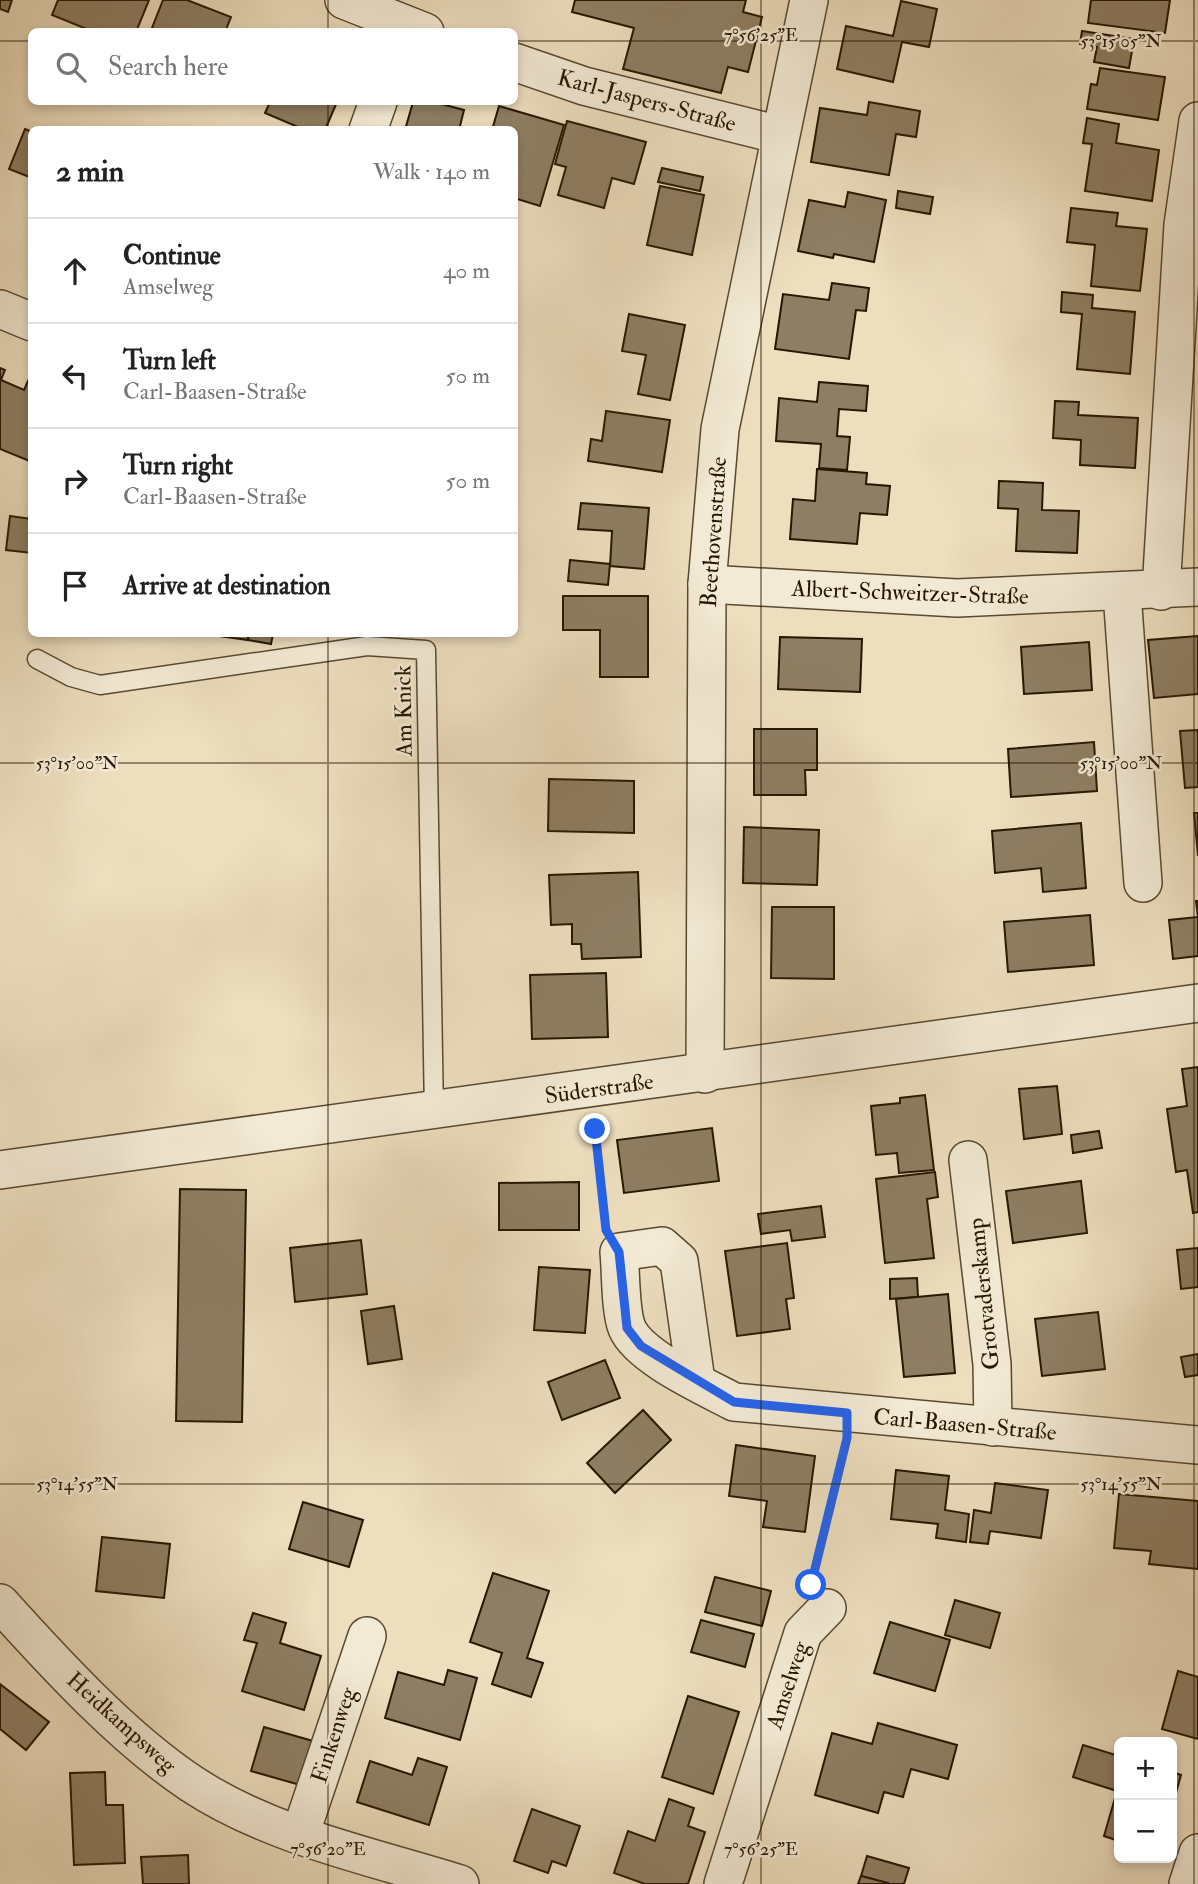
<!DOCTYPE html>
<meta charset="utf-8">
<style>
:root{--surface:#fff;--page:#f6f6f6;--text:#222;--muted:#767676;--line:#e0e0e0}
body{margin:0;font-family:"IM FELL Double Pica",serif;background:var(--page);color:var(--text)}
.controls{position:absolute;right:21px;bottom:21px;display:grid;overflow:hidden;border-radius:10px;box-shadow:0 4px 10px #0003}
.controls button{width:63px;height:63px;display:grid;place-items:center;padding:0;border:0;border-bottom:2px solid var(--line);background:var(--surface);color:var(--text);font:35px sans-serif}
.stop{position:absolute;width:21px;height:21px;margin:-16px;border:5px solid #2563eb;border-radius:50%;background:#fff}
.stop.end{background:#2563eb;border-color:#fff;box-shadow:0 2px 7px #0008}
.list{margin:0;padding:0;list-style:none}
h2{display:flex;justify-content:space-between;align-items:center;height:91px;margin:0;padding:0 28px;font-size:30px}
h2 small{font-size:23px;font-weight:400;color:var(--muted)}
.list li{display:grid;grid-template-columns:46px 1fr auto;gap:21px;align-items:center;box-sizing:border-box;height:105px;padding:0 28px;border-top:2px solid var(--line)}
.list b{display:block;font-size:26px;white-space:nowrap}
.list p{margin:0;font-size:23px;white-space:nowrap;color:var(--muted)}
.list em{font-size:23px;font-style:normal;color:var(--muted)}
.icon{flex:none;width:38px;height:38px;fill:none;stroke:currentColor;stroke-width:2;stroke-linecap:round;stroke-linejoin:round}
.map{position:relative;flex:none;width:1198px;height:1884px;overflow:hidden}
.search{position:absolute;background:var(--surface);box-shadow:0 4px 10px #0003;left:28px;top:28px;width:490px;height:77px;display:flex;align-items:center;gap:18px;box-sizing:border-box;padding:0 24px;border-radius:10px;color:var(--muted);font-size:26px}
.panel{position:absolute;background:var(--surface);box-shadow:0 4px 10px #0003;left:28px;top:126px;width:490px;height:511px;border-radius:10px}
.map>svg:first-child{display:block}
</style>
<div class="map">
<svg width="1198" height="1884" viewBox="0 0 1198 1884">
<rect width="100%" height="100%" fill="#eddebe"/>
<filter id="stains"><feTurbulence type="fractalNoise" baseFrequency=".00286" numOctaves="4"/><feColorMatrix values="0 0 0 0 .2 0 0 0 0 .09 0 0 0 0 .02 0 0 0 .5 -.17"/></filter>
<radialGradient id="worn" r=".72"><stop offset=".6" stop-color="#630" stop-opacity="0"/><stop offset="1" stop-color="#630" stop-opacity=".3"/></radialGradient>
<g fill="#8e7e63" stroke="#271701" stroke-width="2">
<polygon points="0,0 12,0 8,12 0,9"/>
<polygon points="58,0 149,0 136,32 94,32 52,15"/>
<polygon points="163,0 187,0 231,17 225,32 161,32 152,28"/>
<polygon points="575,0 746,0 743,12 762,17 748,72 728,67 721,93 623,69 634,28 572,12"/>
<polygon points="1091,0 1170,0 1165,33 1088,23"/>
<polygon points="901,1 937,9 929,47 902,42 893,82 837,69 846,26 893,36"/>
<polygon points="1082,31 1134,39 1129,68 1094,62 1097,47 1080,44"/>
<polygon points="1100,68 1165,77 1158,120 1087,109 1091,84 1097,85"/>
<polygon points="270,102 337,102 325,130 305,130 265,113"/>
<polygon points="413,102 434,102 464,110 459,130 405,130"/>
<polygon points="869,102 920,111 916,137 896,134 889,175 811,162 820,108 867,115"/>
<polygon points="499,106 564,125 540,206 514,198 514,130 492,130"/>
<polygon points="1087,118 1119,124 1116,143 1159,150 1152,201 1085,191 1092,144 1083,143"/>
<polygon points="567,121 646,142 634,184 612,178 604,208 558,195 566,167 555,164"/>
<polygon points="25,129 32,132 32,178 9,169"/>
<polygon points="662,168 703,177 700,191 658,182"/>
<polygon points="660,186 704,195 692,255 647,245"/>
<polygon points="898,191 933,197 930,214 896,208"/>
<polygon points="848,192 886,200 874,262 834,254 833,258 798,251 809,200 845,207"/>
<polygon points="1071,208 1118,213 1116,226 1147,229 1140,291 1091,286 1095,245 1067,242"/>
<polygon points="832,283 869,288 866,311 856,310 849,359 775,349 783,294 829,300"/>
<polygon points="1062,292 1093,295 1092,308 1135,312 1130,374 1077,369 1082,314 1061,312"/>
<polygon points="629,314 685,325 670,400 638,394 646,355 622,351"/>
<polygon points="0,368 5,370 1,380 24,390 32,372 32,462 0,449"/>
<polygon points="819,382 868,386 866,411 839,409 837,436 850,437 847,470 819,468 821,444 776,441 779,398 817,402"/>
<polygon points="1055,401 1079,402 1078,415 1138,418 1135,468 1080,465 1081,440 1053,438"/>
<polygon points="606,411 670,420 662,472 588,461 591,439 602,441"/>
<polygon points="817,469 867,473 866,484 890,486 887,515 860,513 857,544 790,539 793,499 815,501"/>
<polygon points="999,481 1043,483 1042,510 1079,511 1077,553 1016,551 1018,509 998,508"/>
<polygon points="581,503 649,508 644,569 610,566 612,531 578,529"/>
<polygon points="10,516 32,519 32,553 6,550"/>
<polygon points="570,560 610,564 608,585 568,581"/>
<polygon points="563,596 648,596 648,677 600,677 600,630 563,630"/>
<polygon points="205,634 249,634 248,640"/>
<polygon points="249,634 273,634 271,644 248,640"/>
<polygon points="1198,636 1198,694 1154,698 1148,640"/>
<polygon points="780,637 862,639 860,692 778,689"/>
<polygon points="1089,642 1092,690 1024,694 1021,647"/>
<polygon points="754,729 817,729 817,770 805,770 806,795 754,795"/>
<polygon points="1198,730 1198,787 1185,788 1180,731"/>
<polygon points="1094,742 1097,791 1011,797 1008,749"/>
<polygon points="549,779 634,781 634,833 548,831"/>
<polygon points="1194,813 1198,813 1198,856"/>
<polygon points="1081,823 1086,888 1043,892 1041,868 995,873 992,831"/>
<polygon points="744,827 819,830 817,885 743,883"/>
<polygon points="638,872 641,957 582,959 581,944 572,944 572,924 551,925 549,875"/>
<polygon points="1196,901 1198,901 1198,956 1173,959 1169,920 1198,917"/>
<polygon points="772,907 834,907 834,979 771,978"/>
<polygon points="1090,915 1094,965 1008,972 1004,922"/>
<polygon points="606,973 608,1037 532,1039 530,975"/>
<polygon points="1198,1067 1198,1212 1193,1213 1187,1170 1176,1172 1167,1109 1187,1106 1182,1069"/>
<polygon points="1057,1086 1062,1134 1024,1139 1019,1089"/>
<polygon points="925,1095 934,1170 899,1173 897,1153 876,1155 871,1106 900,1103 900,1098"/>
<polygon points="712,1128 719,1181 624,1193 617,1140"/>
<polygon points="1099,1131 1102,1148 1073,1153 1071,1135"/>
<polygon points="935,1172 938,1197 927,1199 934,1258 885,1263 876,1179"/>
<polygon points="1081,1181 1087,1233 1013,1243 1006,1191"/>
<polygon points="579,1182 579,1230 499,1230 499,1183"/>
<polygon points="180,1189 246,1190 242,1422 176,1421"/>
<polygon points="821,1206 825,1237 792,1241 790,1230 761,1234 758,1214"/>
<polygon points="361,1240 367,1294 295,1302 290,1248"/>
<polygon points="787,1243 794,1298 786,1299 790,1329 737,1336 725,1251"/>
<polygon points="1198,1248 1198,1287 1181,1289 1177,1250"/>
<polygon points="539,1267 590,1270 585,1333 534,1330"/>
<polygon points="917,1278 918,1297 890,1299 890,1279"/>
<polygon points="948,1294 955,1373 904,1377 896,1299"/>
<polygon points="394,1306 402,1359 368,1364 361,1311"/>
<polygon points="1098,1312 1105,1369 1042,1376 1035,1319"/>
<polygon points="1198,1354 1198,1375 1185,1377 1181,1357"/>
<polygon points="605,1360 620,1398 562,1420 548,1382"/>
<polygon points="643,1410 671,1440 615,1493 587,1463"/>
<polygon points="736,1445 815,1456 805,1532 763,1527 767,1501 729,1496"/>
<polygon points="896,1470 949,1476 945,1510 969,1514 966,1542 936,1538 938,1524 891,1519"/>
<polygon points="995,1483 1048,1490 1041,1538 990,1531 988,1544 970,1542 974,1510 991,1513"/>
<polygon points="1119,1494 1198,1501 1198,1569 1149,1564 1151,1551 1114,1548"/>
<polygon points="303,1502 363,1520 349,1567 289,1549"/>
<polygon points="102,1537 170,1544 164,1598 96,1591"/>
<polygon points="493,1573 549,1591 527,1658 543,1663 531,1697 492,1684 502,1653 470,1642"/>
<polygon points="715,1577 771,1591 762,1626 705,1612"/>
<polygon points="955,1600 1000,1613 990,1648 945,1635"/>
<polygon points="253,1613 286,1623 280,1643 321,1656 304,1710 242,1691 257,1643 244,1640"/>
<polygon points="701,1620 754,1634 745,1667 691,1652"/>
<polygon points="890,1622 950,1640 935,1691 874,1673"/>
<polygon points="448,1670 477,1678 460,1740 385,1718 398,1672 444,1685"/>
<polygon points="1178,1671 1198,1677 1198,1739 1162,1729"/>
<polygon points="0,1684 49,1722 26,1750 0,1729"/>
<polygon points="688,1696 739,1712 713,1794 662,1777"/>
<polygon points="878,1723 957,1745 948,1779 911,1769 903,1797 884,1792 878,1813 815,1795 832,1733 872,1744"/>
<polygon points="264,1727 313,1741 300,1785 251,1771"/>
<polygon points="1083,1745 1119,1756 1119,1841 1104,1836 1117,1791 1073,1777"/>
<polygon points="418,1758 447,1767 429,1825 357,1802 370,1761 412,1775"/>
<polygon points="105,1772 106,1805 123,1805 125,1863 74,1865 70,1773"/>
<polygon points="1172,1772 1181,1775 1172,1807"/>
<polygon points="669,1799 694,1808 688,1826 705,1832 688,1884 645,1884 614,1873 628,1831 655,1841"/>
<polygon points="532,1809 580,1826 566,1866 552,1861 548,1873 514,1861"/>
<polygon points="188,1855 189,1884 143,1884 141,1857"/>
<polygon points="867,1856 909,1868 904,1884 890,1884 861,1876"/>
<polygon points="861,1876 888,1883 888,1884 858,1884"/>
</g>
<g fill="none" stroke-linecap="round" stroke-linejoin="round">
<g stroke="#584930" stroke-width="21">
<polyline id="lane" points="37,659 71,677 100,685 367,646 426,650 434,1113"/>
</g>
<g stroke="#584930" stroke-width="40">
<g id="street">
<polyline points="344,0 425,32"/>
<polyline points="514,62 584,86 780,135"/>
<polyline points="368,130 378,102"/>
<polyline points="0,309 32,322"/>
<polyline points="707,584 957,598 1198,587"/>
<polyline points="1161,591 1183,225 1198,121"/>
<polyline points="1122,593 1143,883"/>
<polyline points="705,1074 707,584 720,429 809,0"/>
<polyline points="968,1160 992,1364 993,1427"/>
<polyline points="0,1170 1198,1003"/>
<path d="M696 1381 679 1261 662 1246 619 1252C621 1272 620 1311 627 1328 639 1357 706 1387 734 1402L1198 1445"/>
<path d="M0 1603C55 1664 124 1739 192 1784 271 1836 371 1856 460 1884"/>
<polyline points="300,1835 367,1636"/>
<polyline points="723,1884 803,1633 827,1608"/>
<polyline points="1188,1884 1198,1853"/>
</g>
</g>
<g stroke="#271701" stroke-width="4.5" stroke-dasharray="2 3.5" stroke-linecap="butt">
<polyline points="593,1120 605,1222"/>
<polyline points="813,1577 845,1446"/>
</g>
<use href="#lane" stroke="#f3ead5" stroke-width="18"/>
<use href="#street" stroke="#f3ead5" stroke-width="37"/>
</g>
<g fill="none" stroke-linecap="round" stroke-linejoin="round">
<polyline stroke="#2563eb" stroke-width="9" points="595,1129 606,1230 619,1252 627,1328 641,1346 734,1402 847,1413 847,1438 811,1585"/>
</g>
<path fill="none" stroke="#271701" stroke-width="2" stroke-opacity="0.45" d="M328 0V32M761 0V1884M1194 0V1884M0 41H32M514 41H1198M328 102V130M328 634V1884M0 763H1198M0 1484H1198"/>
<g text-anchor="middle" stroke-width="5" stroke-linejoin="round" paint-order="stroke">
<g font-size="23" fill="#271701" stroke="#f3ead5">
<text transform="translate(647 100) rotate(15)" y="8">Karl-Jaspers-Straße</text>
<text transform="translate(713 532) rotate(-86)" y="8">Beethovenstraße</text>
<text transform="translate(910 592) rotate(2)" y="8">Albert-Schweitzer-Straße</text>
<text transform="translate(403 711) rotate(-91)" y="8">Am Knick</text>
<text transform="translate(599 1088) rotate(-8)" y="8">Süderstraße</text>
<text transform="translate(983 1294) rotate(-96)" y="8">Grotvaderskamp</text>
<text transform="translate(965 1424) rotate(5)" y="8">Carl-Baasen-Straße</text>
<text transform="translate(787 1685) rotate(-72)" y="8">Amselweg</text>
<text transform="translate(122 1722) rotate(42)" y="8">Heidkampsweg</text>
<text transform="translate(333 1735) rotate(-72)" y="8">Finkenweg</text>
</g>
</g>
<g font-size="18" text-anchor="middle" fill="#271701" stroke="#f3ead5" stroke-width="5" stroke-linejoin="round" paint-order="stroke">
<text x="761" y="41">7°56'25"E</text>
<text x="1121" y="47">53°15'05"N</text>
<text x="77" y="769">53°15'00"N</text>
<text x="1121" y="769">53°15'00"N</text>
<text x="77" y="1490">53°14'55"N</text>
<text x="1121" y="1490">53°14'55"N</text>
<text x="328" y="1855">7°56'20"E</text>
<text x="761" y="1855">7°56'25"E</text>
</g>
<rect width="100%" height="100%" filter="url(#stains)"/>
<rect width="100%" height="100%" fill="url(#worn)"/>
</svg>
<div class="controls">
<button>+</button>
<button>−</button>
</div>
<div class="stop" style="left:811px;top:1585px"></div>
<div class="stop end" style="left:595px;top:1129px"></div>
<div class="search"><svg class="icon" aria-label="search" viewBox="0 0 24 24"><circle cx="10" cy="10" r="6"/><path d="M15 15l6 6"/></svg>Search here</div>
<section class="panel">
<h2>2 min<small>Walk · 140 m</small></h2>
<ul class="list">
<li><svg class="icon" aria-label="ahead" viewBox="0 0 24 24"><path d="M12 20V5M6 11l6-6 6 6"/></svg><div><b>Continue</b><p>Amselweg</p></div><em>40 m</em></li>
<li><svg class="icon" aria-label="left" viewBox="0 0 24 24"><path d="M17 20v-9H6M10 6l-5 5 5 5"/></svg><div><b>Turn left</b><p>Carl-Baasen-Straße</p></div><em>50 m</em></li>
<li><svg class="icon" aria-label="right" viewBox="0 0 24 24"><path d="M7 20v-9h11M14 6l5 5-5 5"/></svg><div><b>Turn right</b><p>Carl-Baasen-Straße</p></div><em>50 m</em></li>
<li><svg class="icon" aria-label="arrive" viewBox="0 0 24 24"><path d="M6 21V4h12l-3 4 3 4H6"/></svg><div><b>Arrive at destination</b></div></li>
</ul>
</section>
</div>
